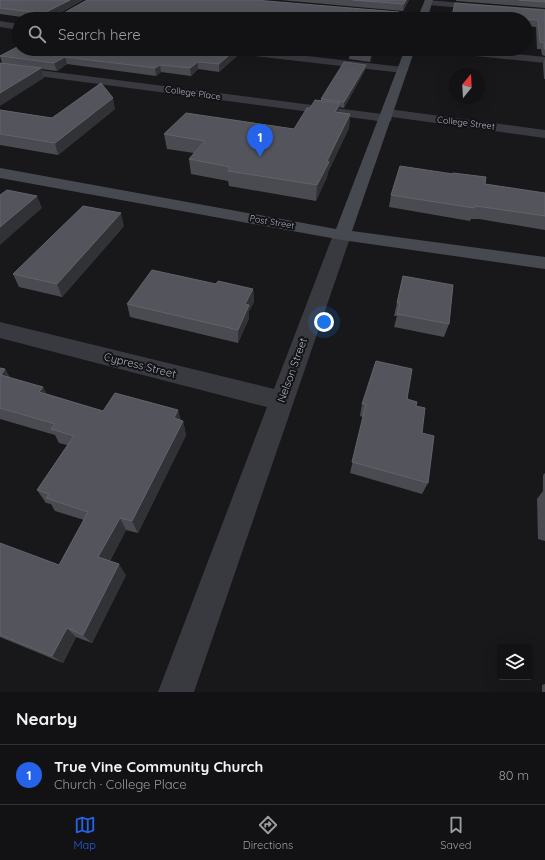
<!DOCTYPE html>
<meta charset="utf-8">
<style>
:root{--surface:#121214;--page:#1f2022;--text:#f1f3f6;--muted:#9c9ea0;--line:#313234;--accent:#2563eb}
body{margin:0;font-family:Quicksand,sans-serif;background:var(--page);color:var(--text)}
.controls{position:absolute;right:12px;bottom:12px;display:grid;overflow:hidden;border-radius:4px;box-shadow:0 4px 16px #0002}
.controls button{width:36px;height:36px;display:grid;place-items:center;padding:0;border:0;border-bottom:1px solid var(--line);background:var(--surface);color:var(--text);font:20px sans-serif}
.compass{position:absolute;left:449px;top:68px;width:36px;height:36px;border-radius:50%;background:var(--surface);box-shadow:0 4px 16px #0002;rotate:18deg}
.you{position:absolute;left:324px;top:322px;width:14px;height:14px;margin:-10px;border:3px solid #fff;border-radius:50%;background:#1a73e8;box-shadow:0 0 0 6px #1a73e833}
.badge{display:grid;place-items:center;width:26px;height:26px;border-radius:50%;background:var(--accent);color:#fff;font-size:13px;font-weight:700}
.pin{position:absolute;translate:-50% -33px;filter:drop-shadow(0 1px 2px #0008)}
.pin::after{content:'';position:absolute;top:21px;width:14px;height:12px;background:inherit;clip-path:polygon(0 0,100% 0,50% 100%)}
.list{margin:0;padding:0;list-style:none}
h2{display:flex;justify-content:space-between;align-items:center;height:52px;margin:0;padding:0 16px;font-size:17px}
h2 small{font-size:13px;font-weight:400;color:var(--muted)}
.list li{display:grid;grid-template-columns:26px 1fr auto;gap:12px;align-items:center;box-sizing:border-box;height:60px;padding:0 16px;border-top:1px solid var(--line)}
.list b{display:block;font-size:15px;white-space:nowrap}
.list p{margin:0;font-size:13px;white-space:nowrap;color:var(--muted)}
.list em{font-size:13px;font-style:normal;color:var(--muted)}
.icon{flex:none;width:22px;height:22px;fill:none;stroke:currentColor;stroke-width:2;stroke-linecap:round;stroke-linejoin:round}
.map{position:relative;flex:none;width:545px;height:692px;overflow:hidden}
.search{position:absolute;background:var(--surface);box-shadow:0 4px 16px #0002;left:12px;right:12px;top:12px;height:44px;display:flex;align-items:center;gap:10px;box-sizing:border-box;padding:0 14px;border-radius:22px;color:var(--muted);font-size:15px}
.sheet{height:112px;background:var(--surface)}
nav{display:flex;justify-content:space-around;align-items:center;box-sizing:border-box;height:56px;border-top:1px solid var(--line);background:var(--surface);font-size:11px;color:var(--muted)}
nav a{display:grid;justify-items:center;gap:2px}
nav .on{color:var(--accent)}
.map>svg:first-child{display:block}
</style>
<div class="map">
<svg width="545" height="692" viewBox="0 0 545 692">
<rect width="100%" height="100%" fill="#18181b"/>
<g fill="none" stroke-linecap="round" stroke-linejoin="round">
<g fill="#393a40" fill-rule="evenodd">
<polygon points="425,0 545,9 545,15 428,5 425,4 424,2"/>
<polygon points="368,9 423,14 428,17 426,19 365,14 364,12"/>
<polygon points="0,21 19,24 19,30 0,27"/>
<polygon points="213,49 246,49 403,67 409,70 403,73 218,52"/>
<polygon points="430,49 467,49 545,57 545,63 435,52"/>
<polygon points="0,65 382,114 383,110 388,109 545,130 545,138 392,117 391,121 386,122 0,71"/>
<polygon points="342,230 348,231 351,235 194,692 158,692 267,407 0,338 0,322 274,389 333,235 336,231"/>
</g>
<g fill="#474951" fill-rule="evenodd">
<polygon points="425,0 433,0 427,19 417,19"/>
<polygon points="405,49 415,49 352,231 545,257 545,269 342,240 0,178 0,168 336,229"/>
</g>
</g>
<g fill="#494b50">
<polygon points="0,0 83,0 58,14 398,19 37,19 0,14"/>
<polygon points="280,0 409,0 403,11"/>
<polygon points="456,0 545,0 545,8 456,1"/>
<polygon points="545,10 545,56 542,55 541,49 537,49 536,27 526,26 526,19 451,19"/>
<polygon points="19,49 237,49 237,56 219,72 198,69 191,76 161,72 156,76 67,64 57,71 41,69 44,78 2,63 0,56"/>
<polygon points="331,49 378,49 375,54 372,54 371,59 370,62 349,59 350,51"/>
<polygon points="545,58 545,79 544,79 543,64"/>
<polygon points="366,65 365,70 344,108 339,107 339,112 350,114 349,128 328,172 327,177 316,201 229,186 228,181 191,174 189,159 194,153 167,149 164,134 294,129 310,108 321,101 321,99"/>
<polygon points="115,109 58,155 0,145 0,110 52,118"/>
<polygon points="485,184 545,193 545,230 479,219 471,219 470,221 389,207 391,195"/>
<polygon points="124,226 62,297 19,287 13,274"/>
<polygon points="403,276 449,324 444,337 394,327 397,316 394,316"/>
<polygon points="216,284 253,289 254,302 249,311 249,318 238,343 130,317 127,304"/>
<polygon points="0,368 5,369 10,378 48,394 103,411 183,421 186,435 138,533 126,530 110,561 126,575 92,643 76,637 63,663 0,637 0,543 59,565 84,520 55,511 51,504 46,503 37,490 67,445 59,443 55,435 0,419"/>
<polygon points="407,399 416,406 422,433 428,483 422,494 350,473 363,417 360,416 362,404"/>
<polygon points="545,473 545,544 545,541 538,539 537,499 543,491 543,475"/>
<polygon points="545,684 545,692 542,692 542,685"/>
</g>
<g fill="#313236">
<polygon points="70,0 83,0 55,15 48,13 48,11"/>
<polygon points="406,0 409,0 403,11 404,4"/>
<polygon points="399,12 398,19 394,19"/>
<polygon points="236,49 237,49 237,56 219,72 219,64"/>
<polygon points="375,49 378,49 375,54"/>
<polygon points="372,51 371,59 370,62 371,54"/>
<polygon points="65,57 67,64 57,71 54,63"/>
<polygon points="198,62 198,69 191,76 190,68"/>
<polygon points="160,65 161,72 156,76 155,68"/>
<polygon points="366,65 365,70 344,108 344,102"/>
<polygon points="41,68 44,78 0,106 0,93"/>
<polygon points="113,98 115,109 58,155 55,143"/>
<polygon points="340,103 338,117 335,112"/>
<polygon points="350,114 349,128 328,172 327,177 316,201 317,185 327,161"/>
<polygon points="37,196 42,208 0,245 0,227"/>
<polygon points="121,213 124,226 62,297 57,284"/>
<polygon points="253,289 254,302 249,311 249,318 238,343 238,330 245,304"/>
<polygon points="5,369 14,384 1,375"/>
<polygon points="43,387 51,401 39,392"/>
<polygon points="178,410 182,424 174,418"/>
<polygon points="183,421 186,435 138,533 132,521"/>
<polygon points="120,518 126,530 106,568 98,557"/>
<polygon points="119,564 126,575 92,643 83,635"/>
<polygon points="67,628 76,637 63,663 52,656"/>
</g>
<g fill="#54555c" stroke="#61636b">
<polygon points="0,0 70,0 48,11 48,13 62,14 87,0 255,0 399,12 394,19 69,19 72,17 0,8"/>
<polygon points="353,0 406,0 404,4"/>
<polygon points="519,0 545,0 545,2"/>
<polygon points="455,3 545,10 545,49 544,49 544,43 540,42 538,20 497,17 496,19 451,19"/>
<polygon points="19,46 19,49 236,49 219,64 198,62 190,68 160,65 155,68 65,57 54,63 0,56"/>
<polygon points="352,49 368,49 372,51 371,54 350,52"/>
<polygon points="344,62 366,65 344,102 321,99"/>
<polygon points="0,63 41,68 0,93"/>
<polygon points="101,83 113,98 55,143 0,134 0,110 52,118"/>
<polygon points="315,100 340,103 335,112 350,114 327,161 329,162 317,185 228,171 230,167 189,159 205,141 164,134 186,113 294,129 307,108 310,108"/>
<polygon points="400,166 453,174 453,173 486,177 485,184 545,193 545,216 483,207 475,206 474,208 391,195"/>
<polygon points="7,190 37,196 0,227 0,195"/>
<polygon points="83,206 121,213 57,284 13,274"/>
<polygon points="152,270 216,284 218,281 253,289 245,304 249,305 238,330 127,304"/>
<polygon points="403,276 453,285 449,324 397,314 400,303 397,303"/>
<polygon points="376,361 412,369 407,399 417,402 416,406 425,408 422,433 434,436 428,483 352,462 366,404 362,404"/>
<polygon points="0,368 5,369 1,375 43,387 39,392 103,411 115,393 178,410 174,418 183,421 132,521 120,518 98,557 119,564 83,635 67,628 52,656 0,635 0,543 59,565 88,512 46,498 49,494 37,490 74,436 51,429 55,424 0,408"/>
</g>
<g text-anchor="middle" stroke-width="4" stroke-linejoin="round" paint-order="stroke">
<g font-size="9" fill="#a9afbc" stroke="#131316">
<text transform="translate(193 93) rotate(8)" y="3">College Place</text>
<text transform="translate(466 123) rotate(7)" y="3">College Street</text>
<text transform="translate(272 222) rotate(10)" y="3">Post Street</text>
</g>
<g font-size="11" fill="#a9afbc" stroke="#131316">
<text transform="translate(140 365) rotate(14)" y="4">Cypress Street</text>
<text transform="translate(292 370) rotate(-70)" y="4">Nelson Street</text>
</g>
</g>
</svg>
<div class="controls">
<button><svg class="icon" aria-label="layers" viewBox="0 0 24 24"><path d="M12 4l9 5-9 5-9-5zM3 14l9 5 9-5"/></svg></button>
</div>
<svg class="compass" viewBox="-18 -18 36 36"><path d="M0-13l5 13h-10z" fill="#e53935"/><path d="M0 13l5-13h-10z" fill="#9c9ea0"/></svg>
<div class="you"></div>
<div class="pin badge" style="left:260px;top:157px">1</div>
<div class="search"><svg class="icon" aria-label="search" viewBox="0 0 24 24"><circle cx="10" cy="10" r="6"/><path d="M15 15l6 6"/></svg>Search here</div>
</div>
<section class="sheet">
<h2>Nearby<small></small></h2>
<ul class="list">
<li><span class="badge">1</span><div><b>True Vine Community Church</b><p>Church · College Place</p></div><em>80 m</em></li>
</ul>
</section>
<nav>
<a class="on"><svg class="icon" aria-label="map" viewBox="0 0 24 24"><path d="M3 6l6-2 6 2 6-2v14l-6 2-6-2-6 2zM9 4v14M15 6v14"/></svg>Map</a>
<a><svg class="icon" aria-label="directions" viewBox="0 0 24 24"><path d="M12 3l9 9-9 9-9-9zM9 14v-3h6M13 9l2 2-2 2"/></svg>Directions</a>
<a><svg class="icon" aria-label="saved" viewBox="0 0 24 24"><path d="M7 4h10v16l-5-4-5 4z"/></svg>Saved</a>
</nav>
